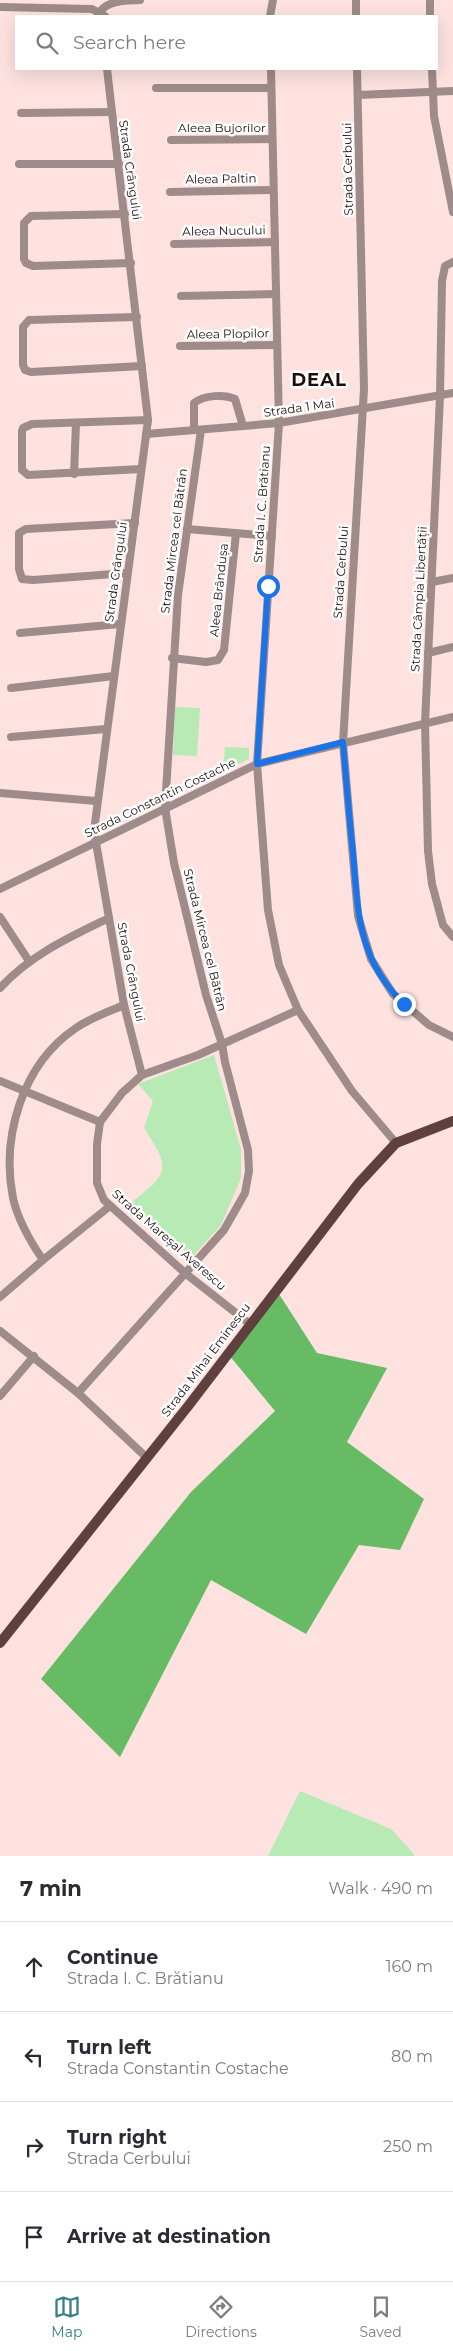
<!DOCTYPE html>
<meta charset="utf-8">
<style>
:root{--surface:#fff;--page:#f2f2f3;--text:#2b2b33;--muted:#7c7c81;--line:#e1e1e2;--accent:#398188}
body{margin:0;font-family:Montserrat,sans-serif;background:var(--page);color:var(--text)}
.stop{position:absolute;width:15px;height:15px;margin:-11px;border:4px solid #1a73e8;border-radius:50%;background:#fff}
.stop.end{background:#1a73e8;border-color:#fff;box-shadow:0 1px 5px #0008}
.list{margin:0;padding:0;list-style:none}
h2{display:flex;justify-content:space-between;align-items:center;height:65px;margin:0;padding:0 20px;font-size:21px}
h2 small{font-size:16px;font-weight:400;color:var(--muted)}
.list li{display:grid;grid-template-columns:32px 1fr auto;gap:15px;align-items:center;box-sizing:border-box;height:90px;padding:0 20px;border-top:1px solid var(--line)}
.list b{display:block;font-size:19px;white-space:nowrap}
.list p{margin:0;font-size:16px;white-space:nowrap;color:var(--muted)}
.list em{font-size:16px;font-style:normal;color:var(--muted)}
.icon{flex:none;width:28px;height:28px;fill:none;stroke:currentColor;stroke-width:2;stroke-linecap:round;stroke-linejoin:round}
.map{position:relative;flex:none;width:453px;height:1856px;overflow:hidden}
.search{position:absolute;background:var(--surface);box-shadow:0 5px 20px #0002;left:15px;right:15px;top:15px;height:55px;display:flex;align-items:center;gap:12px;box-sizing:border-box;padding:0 18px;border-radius:0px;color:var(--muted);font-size:19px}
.sheet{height:425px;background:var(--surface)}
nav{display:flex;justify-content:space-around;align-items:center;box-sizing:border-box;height:70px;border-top:1px solid var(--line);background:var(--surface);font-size:14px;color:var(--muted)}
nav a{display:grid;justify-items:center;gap:2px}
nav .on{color:var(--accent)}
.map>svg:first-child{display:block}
</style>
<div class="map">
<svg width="453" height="1856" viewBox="0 0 453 1856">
<rect width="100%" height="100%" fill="#fde2df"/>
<g fill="#b7eab4">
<polygon points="175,707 200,708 197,756 173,755"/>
<polygon points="225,747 249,748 249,759 223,771"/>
<path d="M214 1055 241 1149V1178L221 1225 192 1257 130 1204C169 1172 172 1171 144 1128L153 1101 138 1084Z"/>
<polygon points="300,1791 391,1829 414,1854 414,1856 268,1856"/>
</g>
<polygon fill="#67bb64" points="279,1294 317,1353 387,1368 347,1442 424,1499 400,1550 359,1545 306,1634 211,1580 120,1757 41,1679 191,1492 275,1411 229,1355"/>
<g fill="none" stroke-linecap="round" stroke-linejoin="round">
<g stroke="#9e8b8a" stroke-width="8">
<polyline points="356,0 356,16"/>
<polyline points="430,0 430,16"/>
<polyline points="0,7 92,9 105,16"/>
<path d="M100 12C108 0 125 1 140 0"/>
<polyline points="270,16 273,0"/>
<polyline points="107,69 148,420 94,831 124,1005 142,1075"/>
<polyline points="271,69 279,423 257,764 268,910 279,965 298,1010 352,1091 396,1143"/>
<polyline points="357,69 364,389 343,743 358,916 371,959 393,994 429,1025 453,1037"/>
<polyline points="432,69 434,116 453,212"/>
<polyline points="156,88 271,88"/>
<polyline points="358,95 453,91"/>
<polyline points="21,113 112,112"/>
<polyline points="171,140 272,139"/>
<polyline points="19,164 119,164"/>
<polyline points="170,192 273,190"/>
<polyline points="125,214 31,216 24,223 24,259 26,263 33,266 131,263"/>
<polyline points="174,244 275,242"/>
<polyline points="453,262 445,266 442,281 440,396 425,723 428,851 432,884 443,925 453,937"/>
<polyline points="181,296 276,294"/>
<polyline points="137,317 29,320 23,327 23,365 25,370 31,372 142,366"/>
<polyline points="180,346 277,345"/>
<path d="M194 430V403C204 395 224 394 235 399L243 426"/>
<polyline points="146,434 279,423 453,393"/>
<polyline points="141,469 28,475 22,470 22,431 23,428 32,424 148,420"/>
<polyline points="74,474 76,423"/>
<polyline points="187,529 272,536"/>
<polyline points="127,573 33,580 22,579 19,569 19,533 26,529 135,523"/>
<polyline points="432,582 453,578"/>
<polyline points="20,633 120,624"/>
<polyline points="428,653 453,647"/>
<polyline points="172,658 206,662 218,660 224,650 236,533"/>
<polyline points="11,688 114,676"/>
<polyline points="11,737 106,729"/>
<polyline points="0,793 96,801"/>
<polyline points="0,889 257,764 453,717"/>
<polyline points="0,917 29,961"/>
<path d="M0 988C30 955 70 937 109 918"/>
<polyline points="0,1081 100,1122"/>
<path d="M110 1206 43 1260C30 1241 18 1221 13 1198 1 1137 22 1064 76 1028 90 1018 108 1012 124 1005"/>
<polyline points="0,1297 43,1260"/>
<polyline points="250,1324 185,1273 104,1200 97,1183 97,1144 100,1122 122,1093 142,1075 198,1055 298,1010"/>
<polyline points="0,1331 78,1393 146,1457"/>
<polyline points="78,1393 224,1230 245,1193 249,1171 248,1150 225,1062 222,1044 206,995 174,863 165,808 178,595 201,430"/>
<polyline points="0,1396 34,1356"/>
</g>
<polyline stroke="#5f403e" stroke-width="10" points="0,1643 189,1405 358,1184 396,1143 453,1121"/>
</g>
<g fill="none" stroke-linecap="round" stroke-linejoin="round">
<path stroke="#1a73e8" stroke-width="6" d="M268 586 257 764 343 742C346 779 349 816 353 853 358 912 358 960 404 1004"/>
</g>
<g text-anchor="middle" stroke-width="5" stroke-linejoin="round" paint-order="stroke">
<g font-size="12" fill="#1e0f0e" stroke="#fff">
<text x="222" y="132">Aleea Bujorilor</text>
<text transform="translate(348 169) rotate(-91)" y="4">Strada Cerbului</text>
<text transform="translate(130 170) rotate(82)" y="4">Strada Crângului</text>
<text transform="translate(221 179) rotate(-1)" y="4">Aleea Paltin</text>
<text transform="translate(224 231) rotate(-1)" y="4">Aleea Nucului</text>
<text transform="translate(228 334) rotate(-1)" y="4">Aleea Plopilor</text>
<text transform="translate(299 408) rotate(-8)" y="4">Strada 1 Mai</text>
<text transform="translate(262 504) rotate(-86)" y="4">Strada I. C. Brătianu</text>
<text transform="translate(174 541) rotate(-83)" y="4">Strada Mircea cel Bătrân</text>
<text transform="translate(116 572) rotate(-82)" y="4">Strada Crângului</text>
<text transform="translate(341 572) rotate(-86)" y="4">Strada Cerbului</text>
<text transform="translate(219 590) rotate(-84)" y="4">Aleea Brândușa</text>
<text transform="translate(419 599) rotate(-87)" y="4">Strada Câmpia Libertății</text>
<text transform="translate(160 798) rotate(-26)" y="4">Strada Constantin Costache</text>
<text transform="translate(205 940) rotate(76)" y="4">Strada Mircea cel Bătrân</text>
<text transform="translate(131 972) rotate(79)" y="4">Strada Crângului</text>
<text transform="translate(169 1240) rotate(41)" y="4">Strada Mareșal Averescu</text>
<text transform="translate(206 1360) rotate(-53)" y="4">Strada Mihai Eminescu</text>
</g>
<g font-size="18" font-weight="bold" letter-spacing="1" fill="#1e0f0e" stroke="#fff">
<text x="319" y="386">DEAL</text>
</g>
</g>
</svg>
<div class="stop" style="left:268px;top:586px"></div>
<div class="stop end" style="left:404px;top:1004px"></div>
<div class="search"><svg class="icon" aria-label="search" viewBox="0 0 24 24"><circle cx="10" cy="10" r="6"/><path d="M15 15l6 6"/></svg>Search here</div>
</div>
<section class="sheet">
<h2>7 min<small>Walk · 490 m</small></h2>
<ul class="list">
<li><svg class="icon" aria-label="ahead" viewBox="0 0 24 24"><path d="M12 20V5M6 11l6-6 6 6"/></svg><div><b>Continue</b><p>Strada I. C. Brătianu</p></div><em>160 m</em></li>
<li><svg class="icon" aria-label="left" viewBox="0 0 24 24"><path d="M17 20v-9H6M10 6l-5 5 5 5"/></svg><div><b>Turn left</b><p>Strada Constantin Costache</p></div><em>80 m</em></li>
<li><svg class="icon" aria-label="right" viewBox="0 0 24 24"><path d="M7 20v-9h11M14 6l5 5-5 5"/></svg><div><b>Turn right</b><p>Strada Cerbului</p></div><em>250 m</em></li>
<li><svg class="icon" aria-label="arrive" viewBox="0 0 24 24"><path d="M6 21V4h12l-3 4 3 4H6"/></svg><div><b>Arrive at destination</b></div></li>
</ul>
</section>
<nav>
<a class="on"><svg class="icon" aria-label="map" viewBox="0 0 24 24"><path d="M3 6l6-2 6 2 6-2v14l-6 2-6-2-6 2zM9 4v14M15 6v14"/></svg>Map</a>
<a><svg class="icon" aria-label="directions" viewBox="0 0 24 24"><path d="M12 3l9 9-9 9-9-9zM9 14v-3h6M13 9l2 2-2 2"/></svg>Directions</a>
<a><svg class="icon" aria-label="saved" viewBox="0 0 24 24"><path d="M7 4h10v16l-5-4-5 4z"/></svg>Saved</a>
</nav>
